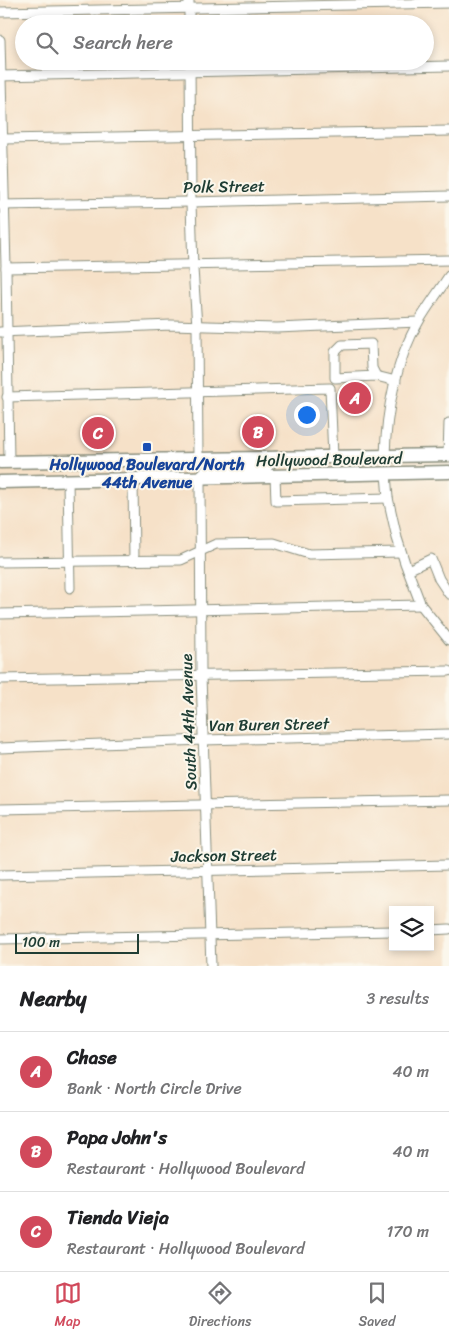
<!DOCTYPE html>
<meta charset="utf-8">
<style>
:root{--surface:#fff;--page:#f6f6f6;--text:#202124;--muted:#757577;--line:#e0e0e0;--accent:#d1495b}
body{margin:0;font-family:Sriracha,sans-serif;background:var(--page);color:var(--text)}
.controls{position:absolute;right:15px;bottom:15px;display:grid;overflow:hidden;border-radius:0px;box-shadow:0 2px 8px #0003}
.controls button{width:45px;height:45px;display:grid;place-items:center;padding:0;border:0;border-bottom:1px solid var(--line);background:var(--surface);color:var(--text);font:25px sans-serif}
.scale{position:absolute;left:15px;bottom:12px;width:124px;box-sizing:border-box;padding-left:5px;border:2px solid #1f3d34;border-top:0;font-size:14px;line-height:18px;white-space:nowrap;color:#1f3d34;-webkit-text-stroke:4px #fbf7ec;paint-order:stroke}
.you{position:absolute;left:306px;top:414px;width:18px;height:18px;margin:-12px;border:4px solid #fff;border-radius:50%;background:#1a73e8;box-shadow:0 0 0 8px #1a73e833}
.badge{display:grid;place-items:center;width:32px;height:32px;border-radius:50%;background:var(--accent);color:#fff;font-size:16px;font-weight:700}
.pin{position:absolute;translate:-50% -50%;border:2px solid #fff;box-shadow:0 1px 5px #0006}
.list{margin:0;padding:0;list-style:none}
h2{display:flex;justify-content:space-between;align-items:center;height:65px;margin:0;padding:0 20px;font-size:21px}
h2 small{font-size:16px;font-weight:400;color:var(--muted)}
.list li{display:grid;grid-template-columns:32px 1fr auto;gap:15px;align-items:center;box-sizing:border-box;height:80px;padding:0 20px;border-top:1px solid var(--line)}
.list b{display:block;font-size:19px;white-space:nowrap}
.list p{margin:0;font-size:16px;white-space:nowrap;color:var(--muted)}
.list em{font-size:16px;font-style:normal;color:var(--muted)}
.icon{flex:none;width:28px;height:28px;fill:none;stroke:currentColor;stroke-width:2;stroke-linecap:round;stroke-linejoin:round}
.map{position:relative;flex:none;width:449px;height:966px;overflow:hidden}
.search{position:absolute;background:var(--surface);box-shadow:0 2px 8px #0003;left:15px;right:15px;top:15px;height:55px;display:flex;align-items:center;gap:12px;box-sizing:border-box;padding:0 18px;border-radius:28px;color:var(--muted);font-size:19px}
.sheet{height:305px;background:var(--surface)}
nav{display:flex;justify-content:space-around;align-items:center;box-sizing:border-box;height:70px;border-top:1px solid var(--line);background:var(--surface);font-size:14px;color:var(--muted)}
nav a{display:grid;justify-items:center;gap:2px}
nav .on{color:var(--accent)}
.map>svg:first-child{display:block}
</style>
<div class="map">
<svg width="449" height="966" viewBox="0 0 449 966">
<rect width="100%" height="100%" fill="#fbf7ec"/>
<filter id="ink" filterUnits="userSpaceOnUse"><feTurbulence type="fractalNoise" baseFrequency=".02" numOctaves="2"/><feDisplacementMap in="SourceGraphic" scale="10" xChannelSelector="R" yChannelSelector="G"/><feConvolveMatrix kernelMatrix="1 2 1 2 8 2 1 2 1" color-interpolation-filters="sRGB"/></filter>
<filter id="wash" filterUnits="userSpaceOnUse"><feTurbulence type="fractalNoise" baseFrequency=".0096" numOctaves="4" result="noise"/><feDisplacementMap in="SourceGraphic" scale="20" xChannelSelector="R" yChannelSelector="G"/><feGaussianBlur stdDeviation="1.12" result="paint"/><feColorMatrix in="noise" values="0 0 0 0 0 0 0 0 0 0 0 0 0 0 0 0 0 1.4 0 .05"/><feComposite in="paint" operator="in"/></filter>
<g filter="url(#wash)">
<rect width="100%" height="100%" fill="#f6e1c8"/>
</g>
<g filter="url(#ink)">
<g fill="none" stroke-linecap="round" stroke-linejoin="round">
<g stroke="#8a8f7e" stroke-width="11">
<g id="minor">
<polyline points="189,0 189,24"/>
<polyline points="0,12 449,3"/>
<polyline points="0,40 6,268 449,260"/>
<polyline points="190,61 191,202 193,269 197,326 198,459"/>
<polyline points="0,76 449,66"/>
<polyline points="3,139 449,131"/>
<polyline points="0,205 191,202 449,196"/>
<polyline points="6,268 9,462"/>
<polyline points="0,332 171,325 277,328 418,322"/>
<polyline points="376,376 335,378 335,352 342,345 371,344 372,368 376,376 396,381"/>
<polyline points="7,397 330,388 333,457"/>
<polyline points="448,455 449,423"/>
<path d="M385 456C386 413 396 359 419 321 428 306 439 291 449 276"/>
<polyline points="386,474 388,498 397,538 405,563 421,605 449,640"/>
<polyline points="275,476 276,501 388,498"/>
<polyline points="200,478 201,676 211,966"/>
<polyline points="133,479 134,561"/>
<polyline points="68,481 70,588"/>
<polyline points="0,562 181,560 216,544 274,543 309,554 401,552"/>
<polyline points="408,570 431,559 439,579 449,594"/>
<polyline points="0,614 421,605"/>
<polyline points="0,679 449,671"/>
<polyline points="0,748 203,740 449,734"/>
<polyline points="0,809 449,800"/>
<polyline points="0,875 449,865"/>
<polyline points="430,930 449,929"/>
<polyline points="0,939 393,931"/>
</g>
</g>
<g stroke="#8a8f7e" stroke-width="15">
<g id="highway">
<polyline points="0,462 449,455"/>
<polyline points="200,478 208,470 214,468 265,467 275,458"/>
<polyline points="0,482 449,472"/>
</g>
</g>
<use href="#minor" stroke="#fff" stroke-width="9"/>
<use href="#highway" stroke="#fff" stroke-width="12"/>
</g>
</g>
<rect fill="#1a4fb4" stroke="#fbf7ec" stroke-width="2" x="142" y="442" width="10" height="10" rx="2.5"/>
<g text-anchor="middle" stroke-width="4" stroke-linejoin="round" paint-order="stroke">
<g font-size="16" fill="#1f3d34" stroke="#fbf7ec">
<text transform="translate(224 186) rotate(-1)" y="6">Polk Street</text>
<text transform="translate(329 459) rotate(-1)" y="6">Hollywood Boulevard</text>
<text transform="translate(188 722) rotate(-92)" y="6">South 44th Avenue</text>
<text transform="translate(269 724) rotate(-1)" y="6">Van Buren Street</text>
<text transform="translate(224 855) rotate(-1)" y="6">Jackson Street</text>
</g>
<g font-size="16" font-weight="bold" fill="#164399" stroke="#fbf7ec">
<text x="147" y="470">Hollywood Boulevard/North<tspan x="147" dy="18">44th Avenue</tspan></text>
</g>
</g>
</svg>
<div class="controls">
<button><svg class="icon" aria-label="layers" viewBox="0 0 24 24"><path d="M12 4l9 5-9 5-9-5zM3 14l9 5 9-5"/></svg></button>
</div>
<div class="scale">100 m</div>
<div class="you"></div>
<div class="pin badge" style="left:355px;top:398px">A</div>
<div class="pin badge" style="left:258px;top:432px">B</div>
<div class="pin badge" style="left:98px;top:433px">C</div>
<div class="search"><svg class="icon" aria-label="search" viewBox="0 0 24 24"><circle cx="10" cy="10" r="6"/><path d="M15 15l6 6"/></svg>Search here</div>
</div>
<section class="sheet">
<h2>Nearby<small>3 results</small></h2>
<ul class="list">
<li><span class="badge">A</span><div><b>Chase</b><p>Bank · North Circle Drive</p></div><em>40 m</em></li>
<li><span class="badge">B</span><div><b>Papa John's</b><p>Restaurant · Hollywood Boulevard</p></div><em>40 m</em></li>
<li><span class="badge">C</span><div><b>Tienda Vieja</b><p>Restaurant · Hollywood Boulevard</p></div><em>170 m</em></li>
</ul>
</section>
<nav>
<a class="on"><svg class="icon" aria-label="map" viewBox="0 0 24 24"><path d="M3 6l6-2 6 2 6-2v14l-6 2-6-2-6 2zM9 4v14M15 6v14"/></svg>Map</a>
<a><svg class="icon" aria-label="directions" viewBox="0 0 24 24"><path d="M12 3l9 9-9 9-9-9zM9 14v-3h6M13 9l2 2-2 2"/></svg>Directions</a>
<a><svg class="icon" aria-label="saved" viewBox="0 0 24 24"><path d="M7 4h10v16l-5-4-5 4z"/></svg>Saved</a>
</nav>
